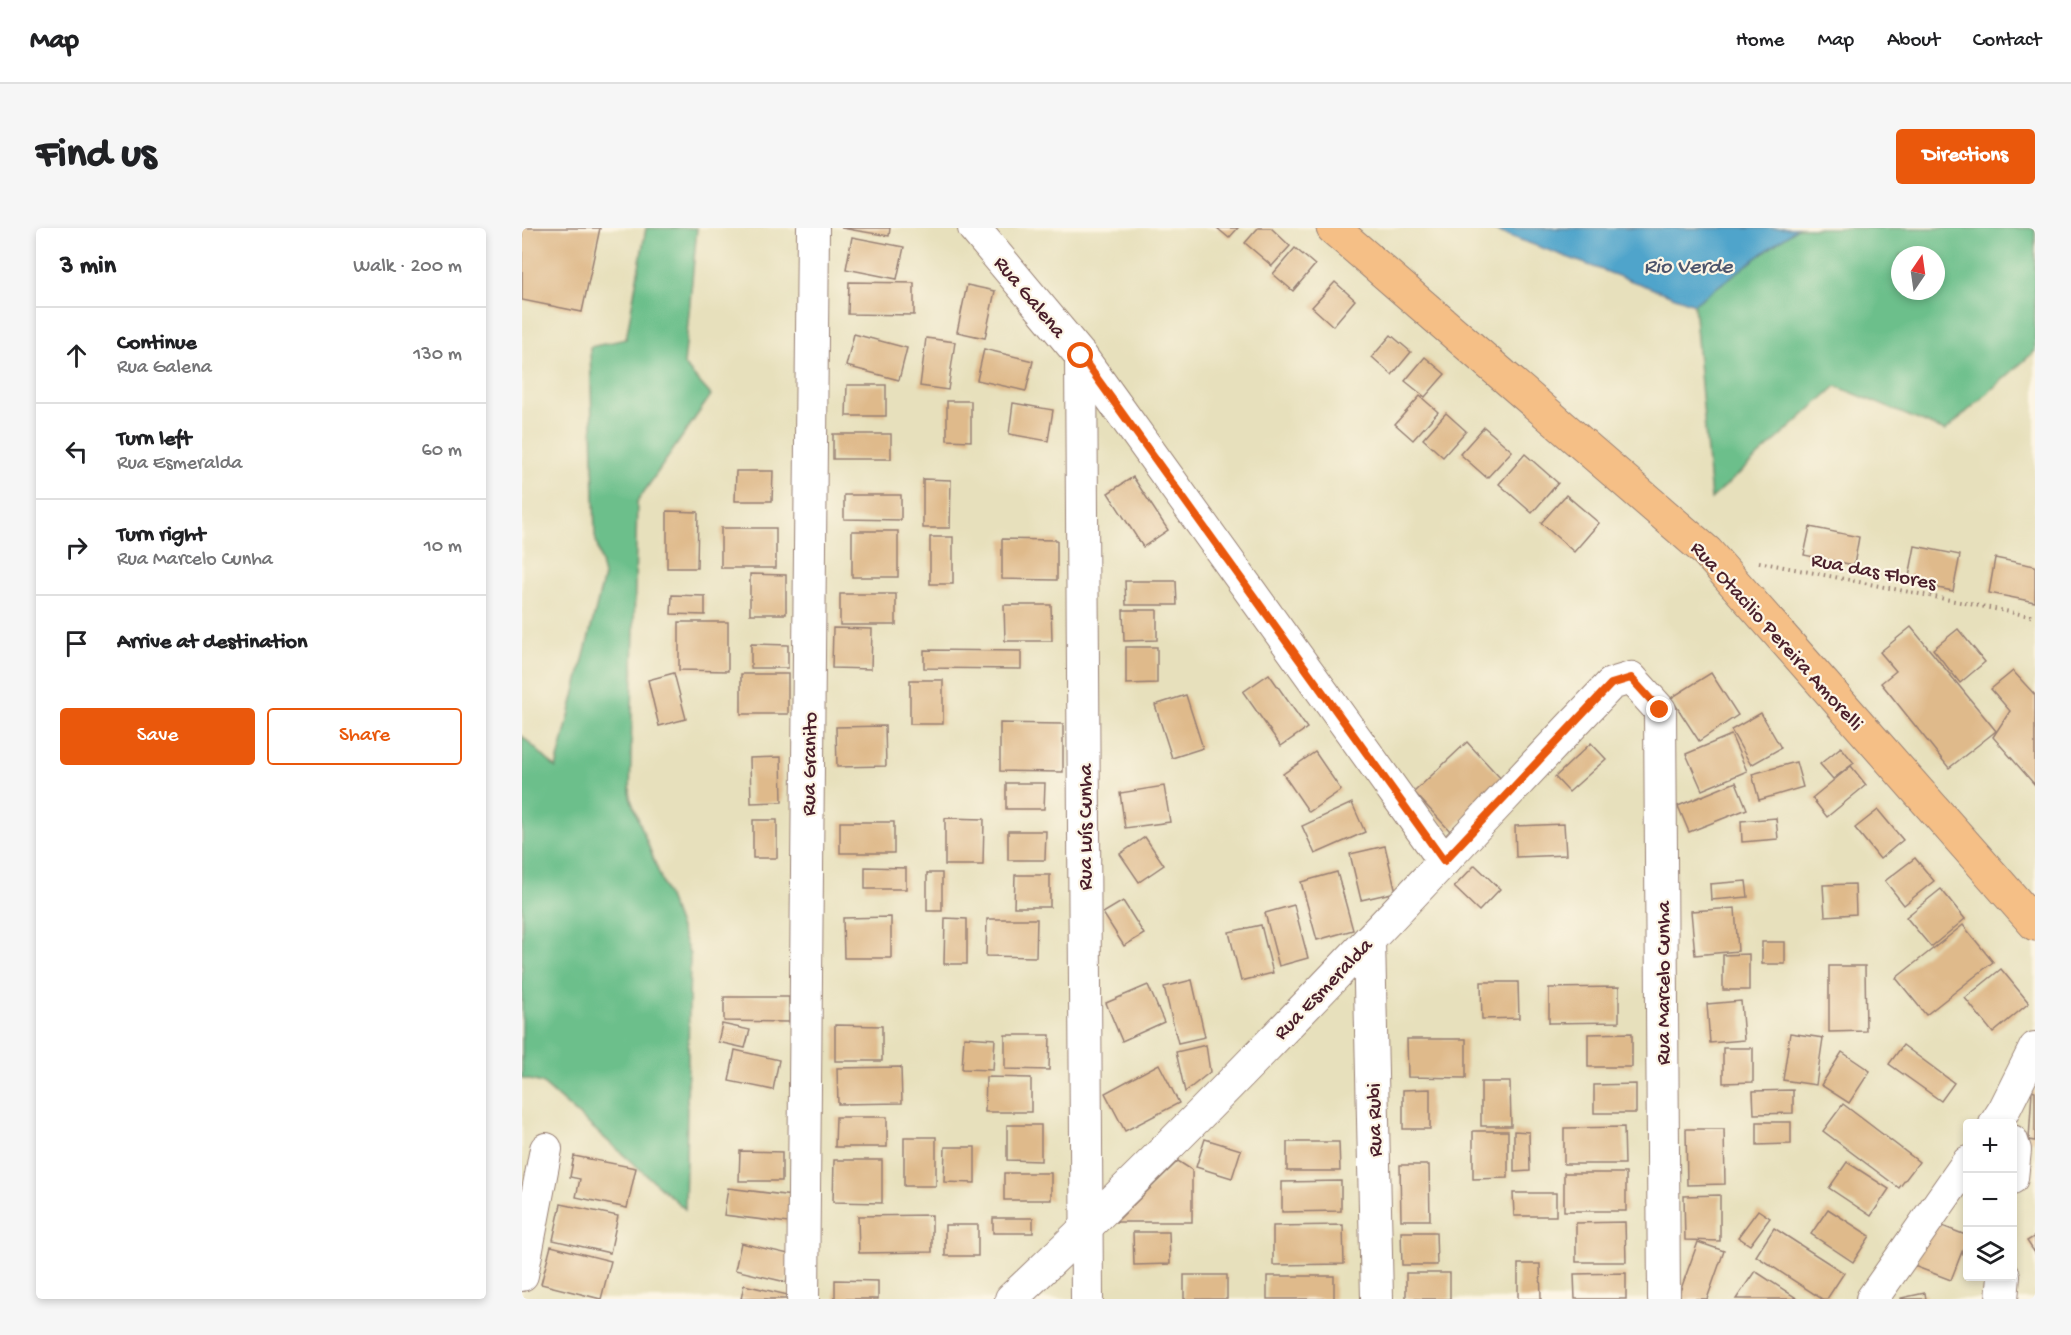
<!DOCTYPE html>
<meta charset="utf-8">
<style>
:root{--surface:#fff;--page:#f6f6f6;--text:#202124;--muted:#757577;--line:#e0e0e0;--accent:#ea580c}
body{margin:0;font-family:"Gochi Hand",sans-serif;background:var(--page);color:var(--text)}
.controls{position:absolute;right:18px;bottom:18px;display:grid;overflow:hidden;border-radius:6px;box-shadow:0 3px 9px #0003}
.controls button{width:54px;height:54px;display:grid;place-items:center;padding:0;border:0;border-bottom:2px solid var(--line);background:var(--surface);color:var(--text);font:30px sans-serif}
.compass{position:absolute;left:1369px;top:18px;width:54px;height:54px;border-radius:50%;background:var(--surface);box-shadow:0 3px 9px #0003;rotate:13deg}
.stop{position:absolute;width:18px;height:18px;margin:-14px;border:4px solid #ea580c;border-radius:50%;background:#fff}
.stop.end{background:#ea580c;border-color:#fff;box-shadow:0 2px 6px #0008}
.list{margin:0;padding:0;list-style:none}
h2{display:flex;justify-content:space-between;align-items:center;height:78px;margin:0;padding:0 24px;font-size:26px}
h2 small{font-size:20px;font-weight:400;color:var(--muted)}
.list li{display:grid;grid-template-columns:39px 1fr auto;gap:18px;align-items:center;box-sizing:border-box;height:96px;padding:0 24px;border-top:2px solid var(--line)}
.list b{display:block;font-size:22px;white-space:nowrap}
.list p{margin:0;font-size:20px;white-space:nowrap;color:var(--muted)}
.list em{font-size:20px;font-style:normal;color:var(--muted)}
.actions{display:flex;gap:12px;padding:18px 24px}
.actions a{flex:1;padding:14px 0;border:2px solid var(--accent);border-radius:6px;text-align:center;font-size:21px;color:var(--accent)}
.actions .main{background:var(--accent);color:#fff}
.icon{flex:none;width:33px;height:33px;fill:none;stroke:currentColor;stroke-width:2;stroke-linecap:round;stroke-linejoin:round}
.map{position:relative;flex:none;width:1513px;height:1071px;overflow:hidden;border-radius:6px}
header{display:flex;align-items:center;gap:36px;box-sizing:border-box;height:84px;padding:0 30px;background:var(--surface);border-bottom:2px solid var(--line)}
header strong{font-size:28px}
nav{display:flex;gap:33px;margin-inline-start:auto;font-size:21px}
.intro{display:flex;align-items:center;justify-content:space-between;box-sizing:border-box;height:144px;padding:0 36px}
h1{margin:0;font-size:42px}
.button{padding:15px 27px;border-radius:6px;background:var(--accent);color:#fff;font-size:21px;font-weight:700}
main{display:flex;gap:36px;padding:0 36px}
aside{flex:1;background:var(--surface);border-radius:6px;box-shadow:0 3px 9px #0003}
.map>svg:first-child{display:block}
</style>
<header>
<strong>Map</strong>
<nav><a>Home</a><a>Map</a><a>About</a><a>Contact</a></nav>
</header>
<div class="intro"><h1>Find us</h1><a class="button">Directions</a></div>
<main>
<aside>
<h2>3 min<small>Walk · 200 m</small></h2>
<ul class="list">
<li><svg class="icon" aria-label="ahead" viewBox="0 0 24 24"><path d="M12 20V5M6 11l6-6 6 6"/></svg><div><b>Continue</b><p>Rua Galena</p></div><em>130 m</em></li>
<li><svg class="icon" aria-label="left" viewBox="0 0 24 24"><path d="M17 20v-9H6M10 6l-5 5 5 5"/></svg><div><b>Turn left</b><p>Rua Esmeralda</p></div><em>60 m</em></li>
<li><svg class="icon" aria-label="right" viewBox="0 0 24 24"><path d="M7 20v-9h11M14 6l5 5-5 5"/></svg><div><b>Turn right</b><p>Rua Marcelo Cunha</p></div><em>10 m</em></li>
<li><svg class="icon" aria-label="arrive" viewBox="0 0 24 24"><path d="M6 21V4h12l-3 4 3 4H6"/></svg><div><b>Arrive at destination</b></div></li>
</ul>
<div class="actions"><a class="main">Save</a><a>Share</a></div>
</aside>
<div class="map">
<svg width="1513" height="1071" viewBox="0 0 1513 1071">
<rect width="100%" height="100%" fill="#fcf5e5"/>
<filter id="ink" filterUnits="userSpaceOnUse"><feTurbulence type="fractalNoise" baseFrequency=".0167" numOctaves="2"/><feDisplacementMap in="SourceGraphic" scale="12" xChannelSelector="R" yChannelSelector="G"/><feConvolveMatrix kernelMatrix="1 2 1 2 8 2 1 2 1" color-interpolation-filters="sRGB"/></filter>
<filter id="wash" filterUnits="userSpaceOnUse"><feTurbulence type="fractalNoise" baseFrequency=".008" numOctaves="4" result="noise"/><feDisplacementMap in="SourceGraphic" scale="24" xChannelSelector="R" yChannelSelector="G"/><feGaussianBlur stdDeviation="1.35" result="paint"/><feColorMatrix in="noise" values="0 0 0 0 0 0 0 0 0 0 0 0 0 0 0 0 0 1.4 0 .05"/><feComposite in="paint" operator="in"/></filter>
<g filter="url(#wash)">
<rect width="100%" height="100%" fill="#e7e0bc"/>
<g fill="#6cbf8b" stroke="#5b6f5b" stroke-width="1.5" fill-rule="evenodd">
<polygon points="124,0 175,0 162,137 189,167 115,274 108,569 168,727 163,981 20,855 0,850 0,508 34,540 82,348 73,308 68,119 104,111"/>
<path d="M1275 0H1513V123L1423 203 1314 158 1189 271 1172 76ZM1378 27H1414V63H1378Z"/>
</g>
<polygon fill="#4fa4cb" stroke="#4c627b" stroke-width="1.5" points="966,0 1275,0 1172,76"/>
<g id="blocks">
<g fill="#dfba8b">
<polygon points="0,0 78,0 60,84 0,72"/>
<polygon points="319,0 368,0 367,8"/>
<polygon points="695,0 716,0 707,10"/>
<polygon points="736,0 749,0 768,18 750,38 723,15"/>
<polygon points="330,9 382,19 375,51 324,41"/>
<polygon points="773,20 793,37 771,63 751,46"/>
<polygon points="327,54 392,55 392,87 326,86"/>
<polygon points="813,54 833,72 811,98 790,79"/>
<polygon points="445,57 473,63 463,110 435,104"/>
<polygon points="332,106 385,120 377,152 324,138"/>
<polygon points="869,107 889,124 870,147 850,129"/>
<polygon points="404,110 433,114 426,162 398,158"/>
<polygon points="462,121 511,133 504,163 455,152"/>
<polygon points="903,129 923,146 903,169 883,153"/>
<polygon points="325,157 364,157 364,188 324,188"/>
<polygon points="898,168 916,184 891,212 873,196"/>
<polygon points="425,173 449,173 449,213 425,212"/>
<polygon points="491,175 531,182 526,213 487,206"/>
<polygon points="924,185 944,203 921,229 901,211"/>
<polygon points="962,199 990,223 965,250 938,226"/>
<rect x="311" y="206" width="58" height="25"/>
<polygon points="1003,226 1036,255 1010,285 977,256"/>
<polygon points="214,243 251,243 250,273 213,273"/>
<polygon points="611,249 646,302 621,319 586,265"/>
<polygon points="401,251 429,252 428,300 401,300"/>
<polygon points="322,267 379,267 379,292 322,291"/>
<polygon points="1044,267 1077,295 1052,324 1019,295"/>
<polygon points="145,283 176,284 175,340 145,340"/>
<polygon points="1288,299 1337,309 1332,337 1282,327"/>
<rect x="199" y="300" width="55" height="40"/>
<rect x="330" y="303" width="46" height="46"/>
<rect x="408" y="309" width="23" height="47"/>
<polygon points="480,311 535,312 535,352 480,351"/>
<polygon points="1393,318 1438,327 1431,363 1386,354"/>
<polygon points="1473,330 1513,338 1513,374 1467,365"/>
<polygon points="228,346 264,347 264,386 228,386"/>
<polygon points="603,353 654,353 655,377 604,377"/>
<rect x="318" y="366" width="56" height="31"/>
<polygon points="150,367 183,368 183,387 149,386"/>
<polygon points="482,377 529,377 530,413 483,413"/>
<polygon points="601,382 635,382 635,412 602,413"/>
<polygon points="157,394 206,394 206,443 157,442"/>
<polygon points="1389,399 1474,503 1427,540 1359,455 1374,443 1358,424"/>
<polygon points="311,400 350,401 349,441 310,440"/>
<polygon points="1436,401 1463,434 1438,455 1411,421"/>
<polygon points="229,416 266,417 266,440 229,440"/>
<polygon points="604,419 635,419 635,455 604,456"/>
<polygon points="402,422 499,423 499,441 402,440"/>
<polygon points="1491,443 1513,467 1513,557 1471,509 1488,483 1469,461"/>
<polygon points="152,445 164,491 137,498 126,452"/>
<polygon points="1189,445 1216,487 1177,513 1149,470"/>
<rect x="219" y="446" width="47" height="40"/>
<polygon points="747,446 785,500 759,518 721,464"/>
<rect x="388" y="452" width="33" height="44"/>
<polygon points="664,467 681,520 650,530 633,477"/>
<polygon points="1239,485 1259,520 1229,537 1209,502"/>
<polygon points="478,495 541,496 541,544 478,543"/>
<polygon points="363,498 364,538 315,539 314,499"/>
<polygon points="1209,507 1225,543 1180,562 1164,526"/>
<polygon points="945,514 981,553 928,603 892,564"/>
<polygon points="1069,515 1084,531 1047,564 1033,549"/>
<polygon points="1319,519 1332,535 1311,551 1298,536"/>
<polygon points="793,524 819,562 787,584 761,546"/>
<polygon points="259,529 260,574 229,575 228,530"/>
<polygon points="1274,534 1281,559 1237,572 1230,546"/>
<polygon points="1329,538 1344,557 1305,589 1290,570"/>
<polygon points="1214,554 1225,581 1167,604 1156,578"/>
<polygon points="484,555 523,555 522,581 484,581"/>
<polygon points="642,558 648,594 603,600 598,565"/>
<polygon points="830,575 843,604 793,626 780,598"/>
<polygon points="1356,582 1381,612 1358,631 1333,600"/>
<polygon points="423,590 462,591 461,637 423,637"/>
<polygon points="1254,590 1256,611 1220,614 1219,593"/>
<rect x="231" y="592" width="24" height="38"/>
<rect x="318" y="594" width="54" height="31"/>
<polygon points="1042,596 1044,627 994,629 993,598"/>
<polygon points="486,603 524,603 523,632 486,632"/>
<polygon points="623,609 642,637 617,654 598,626"/>
<polygon points="863,618 874,664 839,672 828,626"/>
<polygon points="1393,630 1412,653 1382,677 1363,653"/>
<polygon points="953,637 978,661 957,683 932,659"/>
<polygon points="343,639 384,640 384,661 343,661"/>
<polygon points="815,644 831,702 795,712 779,654"/>
<rect x="405" y="645" width="15" height="38"/>
<polygon points="493,647 528,647 528,679 492,679"/>
<polygon points="1224,653 1226,669 1189,672 1188,656"/>
<polygon points="1333,656 1334,686 1303,688 1301,657"/>
<polygon points="1419,661 1443,691 1409,719 1384,689"/>
<polygon points="601,673 622,706 602,718 581,685"/>
<polygon points="772,677 786,730 757,738 743,685"/>
<polygon points="1213,680 1216,723 1173,727 1169,683"/>
<polygon points="369,689 369,730 322,730 321,690"/>
<polygon points="423,690 445,691 445,736 422,736"/>
<polygon points="465,691 515,691 514,729 464,728"/>
<polygon points="739,697 751,745 719,753 707,704"/>
<polygon points="1441,697 1471,734 1404,787 1374,750"/>
<rect x="1240" y="714" width="23" height="22"/>
<polygon points="1227,726 1227,762 1201,762 1201,727"/>
<polygon points="1307,738 1343,738 1344,803 1307,804"/>
<polygon points="1479,741 1507,775 1471,805 1443,770"/>
<polygon points="670,752 683,809 656,815 642,759"/>
<polygon points="959,754 996,754 997,790 960,791"/>
<polygon points="626,757 642,794 600,813 584,775"/>
<polygon points="1097,759 1097,794 1027,795 1027,760"/>
<polygon points="202,769 267,769 267,794 202,793"/>
<polygon points="1219,773 1222,812 1188,815 1185,776"/>
<polygon points="200,796 228,802 223,820 196,814"/>
<polygon points="313,797 360,798 360,833 313,833"/>
<polygon points="1110,805 1110,839 1066,839 1066,806"/>
<polygon points="1268,805 1301,810 1294,857 1261,852"/>
<polygon points="483,807 528,807 527,842 483,841"/>
<polygon points="442,809 473,811 471,842 440,841"/>
<polygon points="885,811 944,811 944,850 886,849"/>
<polygon points="684,817 688,844 663,864 654,824"/>
<polygon points="1381,817 1432,855 1419,873 1367,836"/>
<polygon points="1201,820 1231,820 1231,854 1201,855"/>
<polygon points="213,822 257,832 251,862 207,853"/>
<polygon points="1320,824 1348,843 1327,875 1299,857"/>
<polygon points="637,836 657,875 603,903 583,865"/>
<polygon points="379,839 380,875 316,876 315,840"/>
<polygon points="464,849 509,850 509,884 463,884"/>
<polygon points="959,854 988,854 989,898 959,898"/>
<polygon points="1114,856 1114,885 1072,885 1072,857"/>
<polygon points="908,861 908,901 881,901 881,862"/>
<polygon points="1271,862 1271,885 1232,886 1231,863"/>
<polygon points="1510,862 1513,863 1513,913 1507,912"/>
<polygon points="1321,876 1397,934 1377,960 1301,903"/>
<polygon points="314,889 365,889 365,919 313,919"/>
<polygon points="1235,894 1269,894 1269,916 1235,917"/>
<polygon points="485,897 519,897 519,933 485,932"/>
<polygon points="1102,899 1103,936 1042,936 1042,900"/>
<polygon points="1164,901 1202,901 1203,956 1165,957"/>
<polygon points="951,903 986,903 986,950 951,951"/>
<polygon points="992,903 1007,904 1008,943 992,944"/>
<rect x="382" y="909" width="32" height="49"/>
<polygon points="683,911 719,922 710,950 674,939"/>
<polygon points="765,914 817,914 818,943 765,943"/>
<polygon points="423,919 453,919 453,955 422,954"/>
<polygon points="218,923 260,924 260,953 217,953"/>
<polygon points="52,928 114,940 105,980 54,969 58,951 48,949"/>
<polygon points="312,932 360,932 360,975 311,974"/>
<polygon points="656,933 670,942 670,994 594,994"/>
<polygon points="1325,934 1367,961 1349,988 1307,960"/>
<polygon points="878,937 907,937 908,992 879,992"/>
<rect x="482" y="945" width="47" height="27"/>
<rect x="1042" y="945" width="62" height="38"/>
<polygon points="819,953 819,983 760,984 760,954"/>
<polygon points="206,960 270,968 266,995 202,987"/>
<polygon points="991,965 1034,965 1034,988 992,988"/>
<polygon points="1198,967 1198,1013 1163,1012 1162,968"/>
<polygon points="39,976 96,988 88,1025 31,1012"/>
<polygon points="1306,981 1348,1008 1331,1034 1289,1006"/>
<polygon points="1236,982 1248,990 1228,1017 1216,1009"/>
<polygon points="410,987 410,1024 337,1025 336,988"/>
<rect x="471" y="990" width="40" height="15"/>
<polygon points="1103,994 1104,1034 1054,1034 1054,995"/>
<polygon points="1410,994 1446,1008 1429,1052 1392,1038"/>
<rect x="423" y="997" width="33" height="31"/>
<polygon points="821,997 822,1036 751,1037 751,998"/>
<polygon points="1252,1000 1322,1045 1305,1071 1300,1071 1234,1028"/>
<polygon points="611,1004 647,1004 648,1036 612,1037"/>
<polygon points="879,1004 914,1004 915,1037 880,1037"/>
<polygon points="1513,1008 1513,1025 1505,1013"/>
<polygon points="1176,1014 1202,1023 1185,1071 1163,1071 1156,1069"/>
<polygon points="219,1015 271,1027 264,1054 213,1042"/>
<polygon points="29,1018 89,1033 79,1071 19,1056"/>
<polygon points="996,1036 1018,1036 1019,1071 996,1071"/>
<polygon points="1233,1043 1276,1071 1214,1071"/>
<rect x="884" y="1045" width="44" height="26"/>
<polygon points="1104,1045 1104,1071 1053,1071 1052,1046"/>
<rect x="662" y="1047" width="43" height="24"/>
<rect x="745" y="1048" width="67" height="23"/>
<polygon points="313,1052 356,1053 356,1071 313,1071"/>
<polygon points="222,1057 266,1067 265,1071 219,1071"/>
<polygon points="1403,1065 1404,1071 1379,1071 1379,1070"/>
</g>
</g>
</g>
<g filter="url(#ink)">
<use href="#blocks" fill-opacity="0" stroke="#988074" stroke-width="1.5"/>
<g fill="none" stroke-linecap="round" stroke-linejoin="round">
<g stroke="#988074" stroke-width="34">
<g id="street">
<polyline points="452,0 559,128 922,633"/>
<polyline points="559,128 565,1071"/>
<polyline points="847,712 855,1071"/>
<polyline points="1473,896 1482,882 1513,820"/>
<polyline points="1490,913 1493,922 1490,950"/>
<polyline points="0,1047 24,921"/>
<polyline points="281,1071 291,0"/>
<path d="M489 1071C698 875 892 664 1089 456L1109 450 1138 482 1142 1071"/>
<polyline points="1350,1071 1446,934"/>
<polyline points="1480,1071 1482,1048"/>
</g>
</g>
<g stroke="#988074" stroke-width="35">
<polyline id="primary" points="811,0 1185,324 1513,696"/>
</g>
<polyline stroke="#988074" stroke-width="4" stroke-dasharray="1.5 4.5" stroke-linecap="butt" points="1237,334 1513,389"/>
<use href="#street" stroke="#fff" stroke-width="32"/>
<use href="#primary" stroke="#f5bf86" stroke-width="33"/>
</g>
</g>
<g fill="none" stroke-linecap="round" stroke-linejoin="round" filter="url(#ink)">
<polyline stroke="#ea580c" stroke-width="8" points="559,128 922,633 1089,456 1109,450 1138,482"/>
</g>
<g text-anchor="middle" stroke-width="4.5" stroke-linejoin="round" paint-order="stroke">
<g font-size="21" fill="#4a1f2b" stroke="#fcf5e5">
<text transform="translate(509 68) rotate(50)" y="7">Rua Galena</text>
<text transform="translate(1352 342) rotate(11)" y="7">Rua das Flores</text>
<text transform="translate(1256 407) rotate(48)" y="7">Rua Otacilio Pereira Amorelli</text>
<text transform="translate(286 536) rotate(-89)" y="7">Rua Granito</text>
<text transform="translate(562 599) rotate(-90)" y="7">Rua Luís Cunha</text>
<text transform="translate(1140 755) rotate(-90)" y="7">Rua Marcelo Cunha</text>
<text transform="translate(800 760) rotate(-46)" y="7">Rua Esmeralda</text>
<text transform="translate(851 892) rotate(-91)" y="7">Rua Rubi</text>
</g>
<g font-size="22" font-style="italic" fill="#4c546b" stroke="#fcf5e5">
<text x="1166" y="44">Rio Verde</text>
</g>
</g>
</svg>
<div class="controls">
<button>+</button>
<button>−</button>
<button><svg class="icon" aria-label="layers" viewBox="0 0 24 24"><path d="M12 4l9 5-9 5-9-5zM3 14l9 5 9-5"/></svg></button>
</div>
<svg class="compass" viewBox="-18 -18 36 36"><path d="M0-13l5 13h-10z" fill="#e53935"/><path d="M0 13l5-13h-10z" fill="#757577"/></svg>
<div class="stop" style="left:559px;top:128px"></div>
<div class="stop end" style="left:1138px;top:482px"></div>
</div>
</main>
